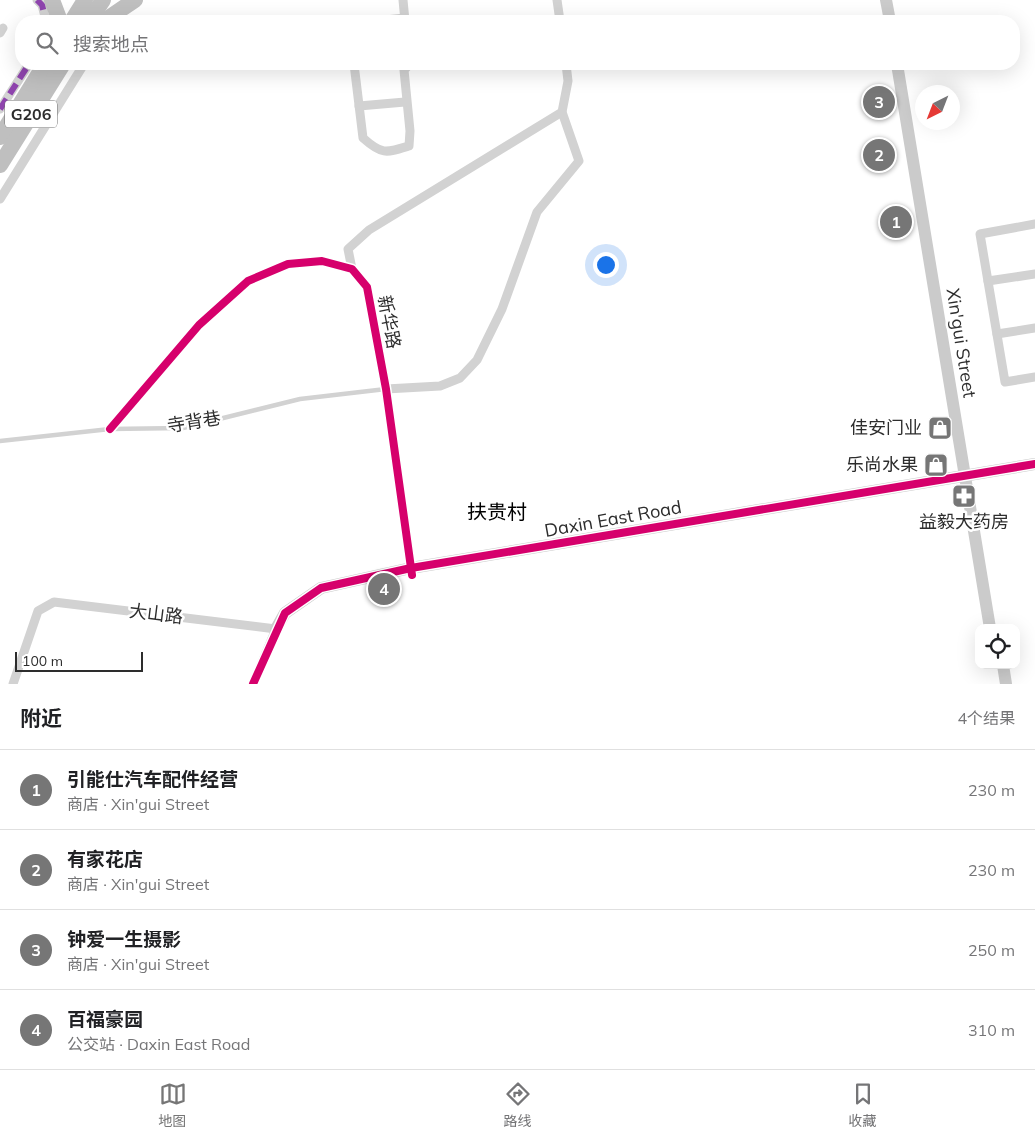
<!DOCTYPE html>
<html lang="zh">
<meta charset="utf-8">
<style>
:root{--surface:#fff;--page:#f6f6f6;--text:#202124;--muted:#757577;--line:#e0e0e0;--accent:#767676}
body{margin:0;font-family:Mulish,"Noto Sans SC",sans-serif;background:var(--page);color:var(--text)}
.controls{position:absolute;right:15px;bottom:15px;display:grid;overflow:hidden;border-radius:10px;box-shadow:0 5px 20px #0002}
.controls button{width:45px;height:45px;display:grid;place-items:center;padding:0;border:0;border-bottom:1px solid var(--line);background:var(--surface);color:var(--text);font:25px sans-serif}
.compass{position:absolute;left:915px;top:85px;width:45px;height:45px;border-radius:50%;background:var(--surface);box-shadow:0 5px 20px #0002;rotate:222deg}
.scale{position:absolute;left:15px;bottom:12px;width:128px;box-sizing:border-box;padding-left:5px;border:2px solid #2d2d2d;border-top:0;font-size:14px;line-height:18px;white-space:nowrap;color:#2d2d2d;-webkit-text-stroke:4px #fff;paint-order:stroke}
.you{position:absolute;left:605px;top:264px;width:18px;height:18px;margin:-12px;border:4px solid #fff;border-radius:50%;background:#1a73e8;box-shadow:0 0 0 8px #1a73e833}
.badge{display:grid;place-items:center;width:32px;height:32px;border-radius:50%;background:var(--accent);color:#fff;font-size:16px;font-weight:700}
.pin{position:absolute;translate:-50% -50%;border:2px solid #fff;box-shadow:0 1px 5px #0006}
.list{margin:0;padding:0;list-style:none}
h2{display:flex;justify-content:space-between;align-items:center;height:65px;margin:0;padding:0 20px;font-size:21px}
h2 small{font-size:16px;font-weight:400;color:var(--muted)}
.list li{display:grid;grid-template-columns:32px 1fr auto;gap:15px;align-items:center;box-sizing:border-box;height:80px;padding:0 20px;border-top:1px solid var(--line)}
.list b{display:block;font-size:19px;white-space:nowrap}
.list p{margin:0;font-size:16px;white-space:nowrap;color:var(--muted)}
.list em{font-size:16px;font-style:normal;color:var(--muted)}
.icon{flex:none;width:28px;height:28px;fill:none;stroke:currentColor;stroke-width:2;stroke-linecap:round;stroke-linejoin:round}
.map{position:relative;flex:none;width:1035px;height:684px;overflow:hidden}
.search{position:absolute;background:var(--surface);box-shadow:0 5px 20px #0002;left:15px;right:15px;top:15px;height:55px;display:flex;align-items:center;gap:12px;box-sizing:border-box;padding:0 18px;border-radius:20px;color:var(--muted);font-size:19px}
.sheet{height:385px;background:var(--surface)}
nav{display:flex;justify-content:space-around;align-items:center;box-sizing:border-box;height:70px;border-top:1px solid var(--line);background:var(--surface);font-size:14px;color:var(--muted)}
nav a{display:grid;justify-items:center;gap:2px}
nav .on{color:var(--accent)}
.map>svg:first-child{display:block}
</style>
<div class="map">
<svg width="1035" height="684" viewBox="0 0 1035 684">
<rect width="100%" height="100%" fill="#fff"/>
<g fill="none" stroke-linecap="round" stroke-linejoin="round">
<polyline stroke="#d2d2d2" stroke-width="4.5" points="0,441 110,429 183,428 300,399 386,389"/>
<g stroke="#d2d2d2" stroke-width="9">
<polyline points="37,0 42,5 46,21"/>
<polyline points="403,0 405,21"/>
<polyline points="557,0 560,21"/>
<polyline points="375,21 405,18"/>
<polyline points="0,33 3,28"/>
<path d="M354 64 363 138C382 155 386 153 409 146L410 131 404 70 410 64"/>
<polyline points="359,106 405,102"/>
<polyline points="0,109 29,64"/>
<polyline points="0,199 84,64"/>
<polyline points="1035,224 980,234 1005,382 1035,377"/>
<polyline points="352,269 348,249 369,230 562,112"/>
<polyline points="988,281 1035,274"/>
<polyline points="997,334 1035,328"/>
<polyline points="386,389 440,386 460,378 477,360 502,309 537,212 579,161 562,112 568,81 566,64"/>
<polyline points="110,429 199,325 248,281 288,264 322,261 352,269 367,287 386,389 412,575"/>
<polyline points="13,684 38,611 54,602 276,629 253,684"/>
</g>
<g stroke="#cbcbcb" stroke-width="12">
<polyline points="886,0 890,21"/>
<polyline points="897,64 990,628"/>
<polyline points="276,629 285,613 321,588 411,568 1035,464"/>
<polyline points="1003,665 1006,684"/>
</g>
<g stroke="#bfbfbf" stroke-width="16">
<polyline points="52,0 60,21"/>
<polyline points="72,21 85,0"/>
<polyline points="89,21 103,0"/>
<polyline points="104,21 135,0"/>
<polyline points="0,137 45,64"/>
<polyline points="0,165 63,64"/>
</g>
<g stroke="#8e44ad" stroke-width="6" stroke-dasharray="12 6" stroke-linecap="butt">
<polyline points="37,0 42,5 46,21"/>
<polyline points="0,109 29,64"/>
</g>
<g stroke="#fff" stroke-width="11">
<g id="cycleway">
<polyline points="110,429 199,325 248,281 288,264 322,261 352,269 367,287 386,389 412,575"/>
<polyline points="253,684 285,613 321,588 411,568 1035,464"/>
</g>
</g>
<use href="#cycleway" stroke="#d6006c" stroke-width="8"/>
</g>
<defs>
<g id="shop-square" transform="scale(1.25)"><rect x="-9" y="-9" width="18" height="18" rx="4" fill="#767676" stroke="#fff"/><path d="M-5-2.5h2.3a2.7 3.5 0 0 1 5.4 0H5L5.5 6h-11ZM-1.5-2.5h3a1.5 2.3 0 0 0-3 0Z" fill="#fff"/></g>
<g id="pharmacy-square" transform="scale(1.25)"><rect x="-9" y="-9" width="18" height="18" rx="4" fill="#767676" stroke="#fff"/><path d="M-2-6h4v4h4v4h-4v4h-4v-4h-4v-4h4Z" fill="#fff"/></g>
</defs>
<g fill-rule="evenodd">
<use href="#shop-square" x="940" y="428"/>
<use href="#shop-square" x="936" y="465"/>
<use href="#pharmacy-square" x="964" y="496"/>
</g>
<g text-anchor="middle" stroke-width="5" stroke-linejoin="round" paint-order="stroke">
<rect fill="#fff" stroke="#6c6c6c" stroke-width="1" x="5" y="100.5" width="52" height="27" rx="4"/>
<g font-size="16" font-weight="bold" fill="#2d2d2d">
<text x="31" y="120">G206</text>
</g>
<g font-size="18" fill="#2d2d2d" stroke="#fff">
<text transform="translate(389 322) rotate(79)" y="6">新华路</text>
<text transform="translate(961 343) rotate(81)" y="6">Xin'gui Street</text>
<text transform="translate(194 422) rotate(-9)" y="6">寺背巷</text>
<text transform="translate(613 519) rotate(-10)" y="6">Daxin East Road</text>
<text transform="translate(156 614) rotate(7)" y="6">大山路</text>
</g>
<g font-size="18" fill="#2d2d2d" stroke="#fff" text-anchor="end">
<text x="922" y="434">佳安门业</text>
<text x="918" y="471">乐尚水果</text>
<text x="964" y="528" text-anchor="middle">益毅大药房</text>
</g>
<g font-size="20" fill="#000" stroke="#fff">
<text x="497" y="519">扶贵村</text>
</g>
</g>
</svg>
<div class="controls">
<button><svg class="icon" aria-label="locate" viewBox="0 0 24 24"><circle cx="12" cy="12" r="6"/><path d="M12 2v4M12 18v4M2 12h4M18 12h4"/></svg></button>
</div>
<svg class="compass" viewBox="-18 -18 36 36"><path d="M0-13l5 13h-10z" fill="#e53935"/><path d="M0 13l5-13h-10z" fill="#757577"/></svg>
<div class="scale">100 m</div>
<div class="you"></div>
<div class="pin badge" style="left:896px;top:222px">1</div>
<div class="pin badge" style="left:879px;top:155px">2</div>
<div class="pin badge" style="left:879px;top:102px">3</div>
<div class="pin badge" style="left:384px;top:589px">4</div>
<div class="search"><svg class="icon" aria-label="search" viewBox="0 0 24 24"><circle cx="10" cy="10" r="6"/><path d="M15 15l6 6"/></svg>搜索地点</div>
</div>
<section class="sheet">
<h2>附近<small>4个结果</small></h2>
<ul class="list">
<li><span class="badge">1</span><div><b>引能仕汽车配件经营</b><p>商店 · Xin'gui Street</p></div><em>230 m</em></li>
<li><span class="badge">2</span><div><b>有家花店</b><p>商店 · Xin'gui Street</p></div><em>230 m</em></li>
<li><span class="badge">3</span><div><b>钟爱一生摄影</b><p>商店 · Xin'gui Street</p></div><em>250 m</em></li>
<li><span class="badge">4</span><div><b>百福豪园</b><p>公交站 · Daxin East Road</p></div><em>310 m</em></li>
</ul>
</section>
<nav>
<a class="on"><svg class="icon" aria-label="map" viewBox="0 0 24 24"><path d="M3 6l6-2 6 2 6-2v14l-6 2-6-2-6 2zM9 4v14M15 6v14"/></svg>地图</a>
<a><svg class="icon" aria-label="directions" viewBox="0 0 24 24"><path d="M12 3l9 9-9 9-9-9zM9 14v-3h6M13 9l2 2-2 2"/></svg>路线</a>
<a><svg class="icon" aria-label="saved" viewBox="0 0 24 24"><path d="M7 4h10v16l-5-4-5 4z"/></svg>收藏</a>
</nav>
